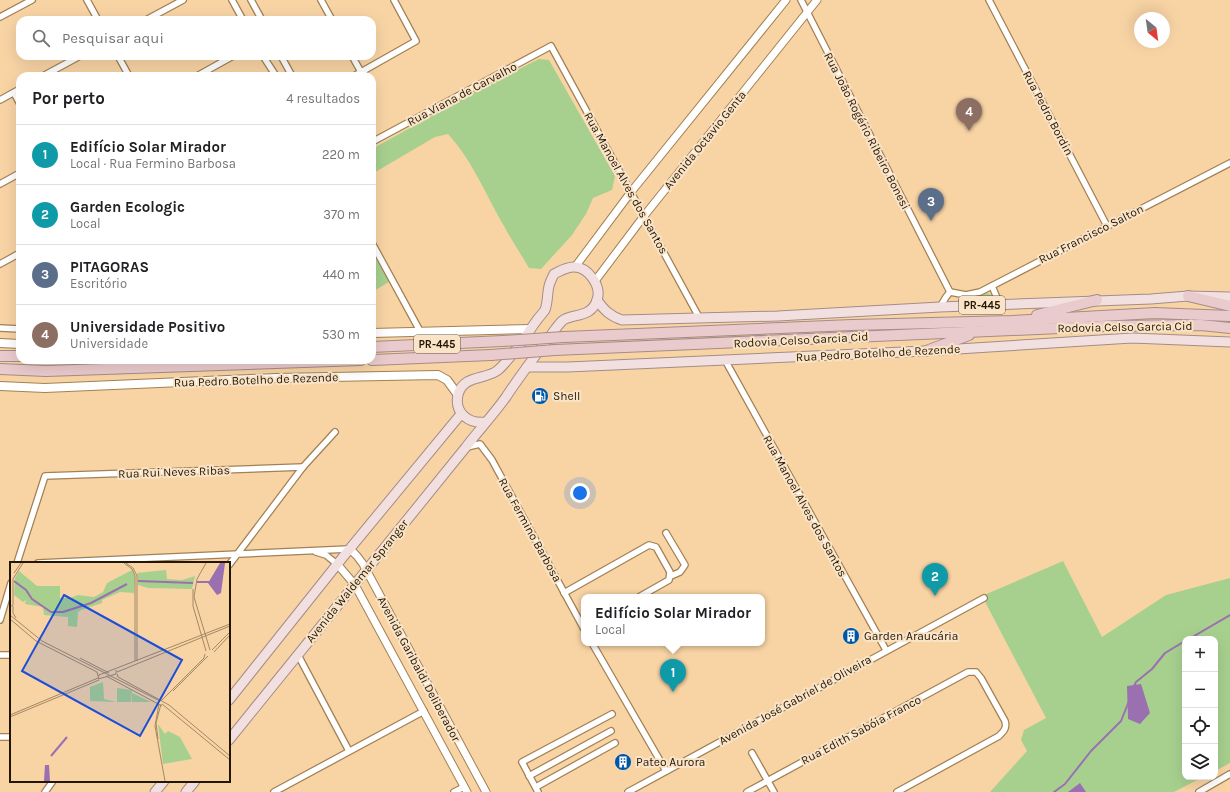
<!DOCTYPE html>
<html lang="pt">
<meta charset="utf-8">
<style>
:root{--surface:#fff;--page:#f6f6f6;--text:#202124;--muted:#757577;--line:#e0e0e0;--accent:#0156a4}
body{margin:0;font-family:Karla,sans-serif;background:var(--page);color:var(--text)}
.controls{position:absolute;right:12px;bottom:12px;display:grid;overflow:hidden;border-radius:8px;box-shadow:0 4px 16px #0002}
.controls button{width:36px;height:36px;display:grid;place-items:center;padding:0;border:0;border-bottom:1px solid var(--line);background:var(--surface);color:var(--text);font:20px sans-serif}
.compass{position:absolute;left:1134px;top:12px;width:36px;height:36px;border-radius:50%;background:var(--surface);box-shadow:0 4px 16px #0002;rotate:151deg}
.you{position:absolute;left:580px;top:493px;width:14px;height:14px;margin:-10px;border:3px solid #fff;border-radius:50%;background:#1a73e8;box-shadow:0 0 0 6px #1a73e833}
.badge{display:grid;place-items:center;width:26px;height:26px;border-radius:50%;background:var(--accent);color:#fff;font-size:13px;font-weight:700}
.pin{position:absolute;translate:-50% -33px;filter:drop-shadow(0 1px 2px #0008)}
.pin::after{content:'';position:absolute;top:21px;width:14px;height:12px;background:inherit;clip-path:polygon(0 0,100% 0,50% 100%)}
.popup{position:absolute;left:581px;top:594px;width:184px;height:52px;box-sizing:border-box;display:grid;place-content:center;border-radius:8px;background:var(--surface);filter:drop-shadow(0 1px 3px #0005);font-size:13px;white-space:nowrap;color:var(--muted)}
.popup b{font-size:15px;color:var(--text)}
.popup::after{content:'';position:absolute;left:50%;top:100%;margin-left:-8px;border:8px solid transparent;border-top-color:var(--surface)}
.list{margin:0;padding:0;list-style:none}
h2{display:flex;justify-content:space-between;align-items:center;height:52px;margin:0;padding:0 16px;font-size:17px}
h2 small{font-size:13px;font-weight:400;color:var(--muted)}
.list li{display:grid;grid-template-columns:26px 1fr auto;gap:12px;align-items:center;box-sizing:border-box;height:60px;padding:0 16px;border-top:1px solid var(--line)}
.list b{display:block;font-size:15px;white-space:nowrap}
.list p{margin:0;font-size:13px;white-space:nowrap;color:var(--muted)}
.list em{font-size:13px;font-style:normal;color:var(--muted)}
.icon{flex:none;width:22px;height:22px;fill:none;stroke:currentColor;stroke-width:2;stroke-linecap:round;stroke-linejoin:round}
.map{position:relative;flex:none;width:1230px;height:792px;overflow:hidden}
.search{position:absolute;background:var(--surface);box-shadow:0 4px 16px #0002;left:16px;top:16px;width:360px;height:44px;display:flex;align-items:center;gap:10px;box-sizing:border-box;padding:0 14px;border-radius:12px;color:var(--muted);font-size:15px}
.panel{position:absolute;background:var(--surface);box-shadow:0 4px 16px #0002;left:16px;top:72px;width:360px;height:292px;border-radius:12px}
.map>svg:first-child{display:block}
</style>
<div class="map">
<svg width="1230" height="792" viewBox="0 0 1230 792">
<rect width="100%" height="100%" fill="#f8d4a5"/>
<g fill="#a7d08e">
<path d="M539 59 549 60 615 176 612 190 593 198 586 214 572 235 541 269 529 268C521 254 512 241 504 226 486 195 472 160 448 134L435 137 372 174V149L486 86Z"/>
<polygon points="372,252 389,282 372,292"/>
<polygon points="987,293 992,295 992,300 958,302 958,299 970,299"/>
<polygon points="1063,561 1102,637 1166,595 1230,578 1230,763 1215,771 1215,639 1185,639 1185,777 1203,777 1174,792 990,792 1027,751 1021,740 1024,730 1046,718 982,596"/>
</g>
<g fill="#9b70b1">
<polygon points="1141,684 1150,713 1140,724 1128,719 1127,686"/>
<polygon points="1080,783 1086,792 1068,792"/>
</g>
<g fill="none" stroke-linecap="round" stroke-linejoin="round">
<g stroke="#9b70b1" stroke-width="2">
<polyline points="1189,639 1230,615"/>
<polyline points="1134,686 1136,682 1152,669 1165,653 1185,641"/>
<polyline points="1054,792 1065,784 1091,751 1121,721 1129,701"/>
</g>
<g stroke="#a28154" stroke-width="8">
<g id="minor">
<polyline points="87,0 98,20"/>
<polyline points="232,0 243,20"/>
<polyline points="251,0 262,20"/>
<polyline points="321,0 332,20"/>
<polyline points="801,0 950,292"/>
<polyline points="989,0 1107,226"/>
<polyline points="0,17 32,0"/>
<polyline points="146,20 183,0"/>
<polyline points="118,56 129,76"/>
<polyline points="263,56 276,76"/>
<polyline points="281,56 292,76"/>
<polyline points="352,56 361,72"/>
<polyline points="43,76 80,56"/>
<polyline points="197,76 233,56"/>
<polyline points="354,76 416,41 394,0"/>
<polyline points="14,93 20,104"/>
<polyline points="0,100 20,89"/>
<polyline points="372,142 551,46 700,319"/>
<polyline points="0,184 20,173"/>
<polyline points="372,243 420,331"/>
<polyline points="0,264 20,253"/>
<polyline points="992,286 1000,305"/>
<polyline points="950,292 966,295 980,292 1230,163"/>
<polyline points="940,307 946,297 950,292"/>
<polyline points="0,328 20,329"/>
<polyline points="725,360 886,650"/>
<polyline points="467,447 480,444 492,460 584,629"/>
<polyline points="666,533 685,565 680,572 671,576"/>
<polyline points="316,552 326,555 338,565"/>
<polyline points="17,563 45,476 303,467"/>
<polyline points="38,563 349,549"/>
<polyline points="229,565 303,467 335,432"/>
<polyline points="564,593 649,545 656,547 670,572 669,580 639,597"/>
<polyline points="0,620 11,583"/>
<polyline points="592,643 666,771"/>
<polyline points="0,655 11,655"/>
<polyline points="298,655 349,751"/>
<polyline points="0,737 11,737"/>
<polyline points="752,753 774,792"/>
<polyline points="529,776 611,731"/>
<polyline points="536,787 615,743"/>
<polyline points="45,792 53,781"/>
<polyline points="274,792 424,711"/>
<polyline points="454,792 464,787"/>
<polyline points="538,792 522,762 612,714"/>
<polyline points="628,792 984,598"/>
<path d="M747 792 968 672H976L981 678 1005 721C1007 728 1004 731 999 736L897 792"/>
<polyline points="1199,792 1230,774"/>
</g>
</g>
<g stroke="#a28154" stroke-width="9">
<g id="tertiary">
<polyline points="575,267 631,192 786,0"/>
<polyline points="595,281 644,216 817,0"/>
<polyline points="350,549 357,556 363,564 486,792"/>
<polyline points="338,565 355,585 467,792"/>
</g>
</g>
<g stroke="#a28154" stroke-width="10">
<g id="secondary">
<polyline points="372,333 531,329"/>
<polyline points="0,343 20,344"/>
<polyline points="0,386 45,388 276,378 438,375 447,380 458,395"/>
</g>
</g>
<g stroke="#a48c87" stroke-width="11">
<g id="primary">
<path d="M597 300C604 310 610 316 622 320L778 316 940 307 1151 299 1188 296 1230 297"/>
<polyline points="527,367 568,367 725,360 926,351 1132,338 1230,342"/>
<polyline points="229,700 343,557 461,414"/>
<path d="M229 740 466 447C479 430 494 414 506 397 519 377 533 359 547 340 552 334 557 326 562 321 571 313 591 319 597 300 602 286 588 267 574 267 566 267 560 271 554 274 552 278 550 282 549 286 547 294 548 302 545 310 543 313 540 316 537 320 526 335 512 358 498 370 487 380 463 374 458 395 454 413 469 424 485 422"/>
<polyline points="155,792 164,781"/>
<polyline points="186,792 195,781"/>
</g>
</g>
<g stroke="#a48c87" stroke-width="12">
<g id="motorway">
<polyline points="1188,296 1230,306"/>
<polyline points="1037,315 1097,300"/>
<polyline points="564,337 852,325 1012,321 1155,313 1230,316"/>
<polyline points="372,347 503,341"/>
<polyline points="555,350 1105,326 1201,325 1230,328"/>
<polyline points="926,351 969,335"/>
<polyline points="0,356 20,356"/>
<polyline points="372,360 491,355"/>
<polyline points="0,369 46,371 361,360"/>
</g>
</g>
<use href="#minor" stroke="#fff" stroke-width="5.5"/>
<use href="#tertiary" stroke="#fff" stroke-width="7"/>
<use href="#secondary" stroke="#fff" stroke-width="8"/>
<use href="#primary" stroke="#f2e0e1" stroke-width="9"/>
<use href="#motorway" stroke="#eacbcd" stroke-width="10"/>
<g stroke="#a48c87" stroke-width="12" stroke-linecap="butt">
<g id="motorway-bridge">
<polyline points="503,341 564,337"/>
<polyline points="491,355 555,350"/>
</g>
</g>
<use href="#motorway-bridge" stroke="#eacbcd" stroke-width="10"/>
</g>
<defs>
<g id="fuel-disc" transform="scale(0.9)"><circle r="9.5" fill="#0156a4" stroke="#fae4c8"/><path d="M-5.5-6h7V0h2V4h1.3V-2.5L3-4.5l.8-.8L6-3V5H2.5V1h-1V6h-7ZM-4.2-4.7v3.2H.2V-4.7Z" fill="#fff"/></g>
<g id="building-disc" transform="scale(0.9)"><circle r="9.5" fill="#0156a4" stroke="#fae4c8"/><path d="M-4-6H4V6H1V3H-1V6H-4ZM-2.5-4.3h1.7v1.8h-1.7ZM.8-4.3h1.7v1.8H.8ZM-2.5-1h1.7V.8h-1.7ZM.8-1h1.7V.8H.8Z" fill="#fff"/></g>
</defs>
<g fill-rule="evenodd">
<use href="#fuel-disc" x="540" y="396"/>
<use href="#building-disc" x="851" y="636"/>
<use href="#building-disc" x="623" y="762"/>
</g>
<g text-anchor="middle" stroke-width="4" stroke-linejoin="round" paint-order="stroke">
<g fill="#fae4c8" stroke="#64543f" stroke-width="1">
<rect x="959" y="296" width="46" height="18" rx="3"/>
<rect x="414" y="335" width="46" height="18" rx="3"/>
</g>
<g font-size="11" font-weight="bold" fill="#231604">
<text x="982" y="309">PR-445</text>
<text x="437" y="348">PR-445</text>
</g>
<g font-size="12" fill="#231604" stroke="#fae4c8">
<text transform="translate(462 94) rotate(-28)" y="4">Rua Viana de Carvalho</text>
<text transform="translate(1048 113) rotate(62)" y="4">Rua Pedro Bordin</text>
<text transform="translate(867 131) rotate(63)" y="4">Rua João Rogério Ribeiro Bonesi</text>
<text transform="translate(705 140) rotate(-51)" y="4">Avenida Octavio Genta</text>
<text transform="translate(626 183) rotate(61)" y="4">Rua Manoel Alves dos Santos</text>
<text transform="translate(1091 234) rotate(-27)" y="4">Rua Francisco Salton</text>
<text transform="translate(1125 327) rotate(-1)" y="4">Rodovia Celso Garcia Cid</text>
<text transform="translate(801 340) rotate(-3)" y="4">Rodovia Celso Garcia Cid</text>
<text transform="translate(878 353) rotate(-3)" y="4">Rua Pedro Botelho de Rezende</text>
<text transform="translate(256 380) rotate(-2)" y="4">Rua Pedro Botelho de Rezende</text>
<text transform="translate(174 472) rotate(-2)" y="4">Rua Rui Neves Ribas</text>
<text transform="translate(805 506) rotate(61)" y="4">Rua Manoel Alves dos Santos</text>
<text transform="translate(530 530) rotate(61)" y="4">Rua Fermino Barbosa</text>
<text transform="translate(357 581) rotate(-51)" y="4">Avenida Waldemar Spranger</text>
<text transform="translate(419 669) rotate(62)" y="4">Avenida Garibaldi Deliberador</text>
<text transform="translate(795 700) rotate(-29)" y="4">Avenida José Gabriel de Oliveira</text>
<text transform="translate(861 730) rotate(-28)" y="4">Rua Edith Sabóia Franco</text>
</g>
<g font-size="12" fill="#231604" stroke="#fae4c8" text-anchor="start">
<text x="553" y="400">Shell</text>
<text x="864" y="640">Garden Araucária</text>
<text x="636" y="766">Pateo Aurora</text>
</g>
</g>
<g transform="translate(10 562)">
<rect width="220" height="220" fill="#f8d4a5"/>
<path d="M122 8 125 15 124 31 110 30 92 38V41L71 48 68 50 67 65 58 64V55L34 53 33 45 15 42 16 38 13 40 4 33 5 16 9 9 27 24H50V36H60L68 33 84 35 93 30 97 21ZM156 8 157 17 172 18 185 14 182 27 138 26 128 23 127 11ZM93 120 94 137 106 140 80 139V125ZM107 126 122 128 121 140H107ZM122 131 141 140H122ZM148 162 155 172 158 169 170 175 182 197 153 202Z" fill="#a7d08e"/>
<path d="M210 1H215L211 31 207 33 198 21ZM35 203H39L40 219H34Z" fill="#9b70b1"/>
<path fill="none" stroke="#9b70b1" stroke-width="2" d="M4 19 16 28 22 37 41 50H53L81 41 117 22M128 19 183 21M187 20H200M41 194 57 175"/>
<path fill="none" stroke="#a38865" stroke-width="1" d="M114 1 122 7 125 14V99M116 1 123 6 127 14V99M196 1 187 17 184 35 200 88M4 11 11 1M183 27V44L196 89M3 44V51L6 56M0 45 3 43V17L13 1M0 53 32 79 150 139M0 57 26 79 87 110 88 114M202 88 220 70M204 90 220 73M70 96 99 111M106 108V112L88 117 89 113 220 62M107 110 220 64M107 112 108 115 159 143 220 194M96 114 152 144M163 129 198 94M151 139 194 96 195 92M149 142 145 164 155 219M152 142 220 198M0 153 88 116M0 155 89 118M148 177 146 161 151 142"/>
<path fill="#1d4ed8" fill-opacity="0.15" stroke="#1d4ed8" stroke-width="2" d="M54 33 172 98 130 174 12 109Z"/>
<rect width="220" height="220" fill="none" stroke="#231604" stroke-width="2"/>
</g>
</svg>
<div class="controls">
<button>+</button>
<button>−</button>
<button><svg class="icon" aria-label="locate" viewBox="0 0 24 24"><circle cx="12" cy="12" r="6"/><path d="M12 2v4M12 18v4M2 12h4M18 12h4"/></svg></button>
<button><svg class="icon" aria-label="layers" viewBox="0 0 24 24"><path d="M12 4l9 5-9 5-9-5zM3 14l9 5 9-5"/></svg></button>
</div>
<svg class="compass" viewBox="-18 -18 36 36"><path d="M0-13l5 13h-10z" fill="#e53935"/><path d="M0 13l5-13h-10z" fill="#757577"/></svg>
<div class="you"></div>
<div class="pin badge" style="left:673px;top:692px;background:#0f9aa8">1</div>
<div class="popup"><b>Edifício Solar Mirador</b>Local</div>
<div class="pin badge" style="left:935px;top:596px;background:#0f9aa8">2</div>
<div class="pin badge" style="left:931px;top:221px;background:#5c6f8a">3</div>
<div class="pin badge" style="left:969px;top:131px;background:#8d6e63">4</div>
<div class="search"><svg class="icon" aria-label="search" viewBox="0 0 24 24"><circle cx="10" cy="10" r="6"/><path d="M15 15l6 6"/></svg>Pesquisar aqui</div>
<section class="panel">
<h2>Por perto<small>4 resultados</small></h2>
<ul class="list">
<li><span class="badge" style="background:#0f9aa8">1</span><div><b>Edifício Solar Mirador</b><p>Local · Rua Fermino Barbosa</p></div><em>220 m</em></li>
<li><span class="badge" style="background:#0f9aa8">2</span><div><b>Garden Ecologic</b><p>Local</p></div><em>370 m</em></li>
<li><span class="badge" style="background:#5c6f8a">3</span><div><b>PITAGORAS</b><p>Escritório</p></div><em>440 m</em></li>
<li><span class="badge" style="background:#8d6e63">4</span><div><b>Universidade Positivo</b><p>Universidade</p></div><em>530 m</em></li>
</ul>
</section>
</div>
